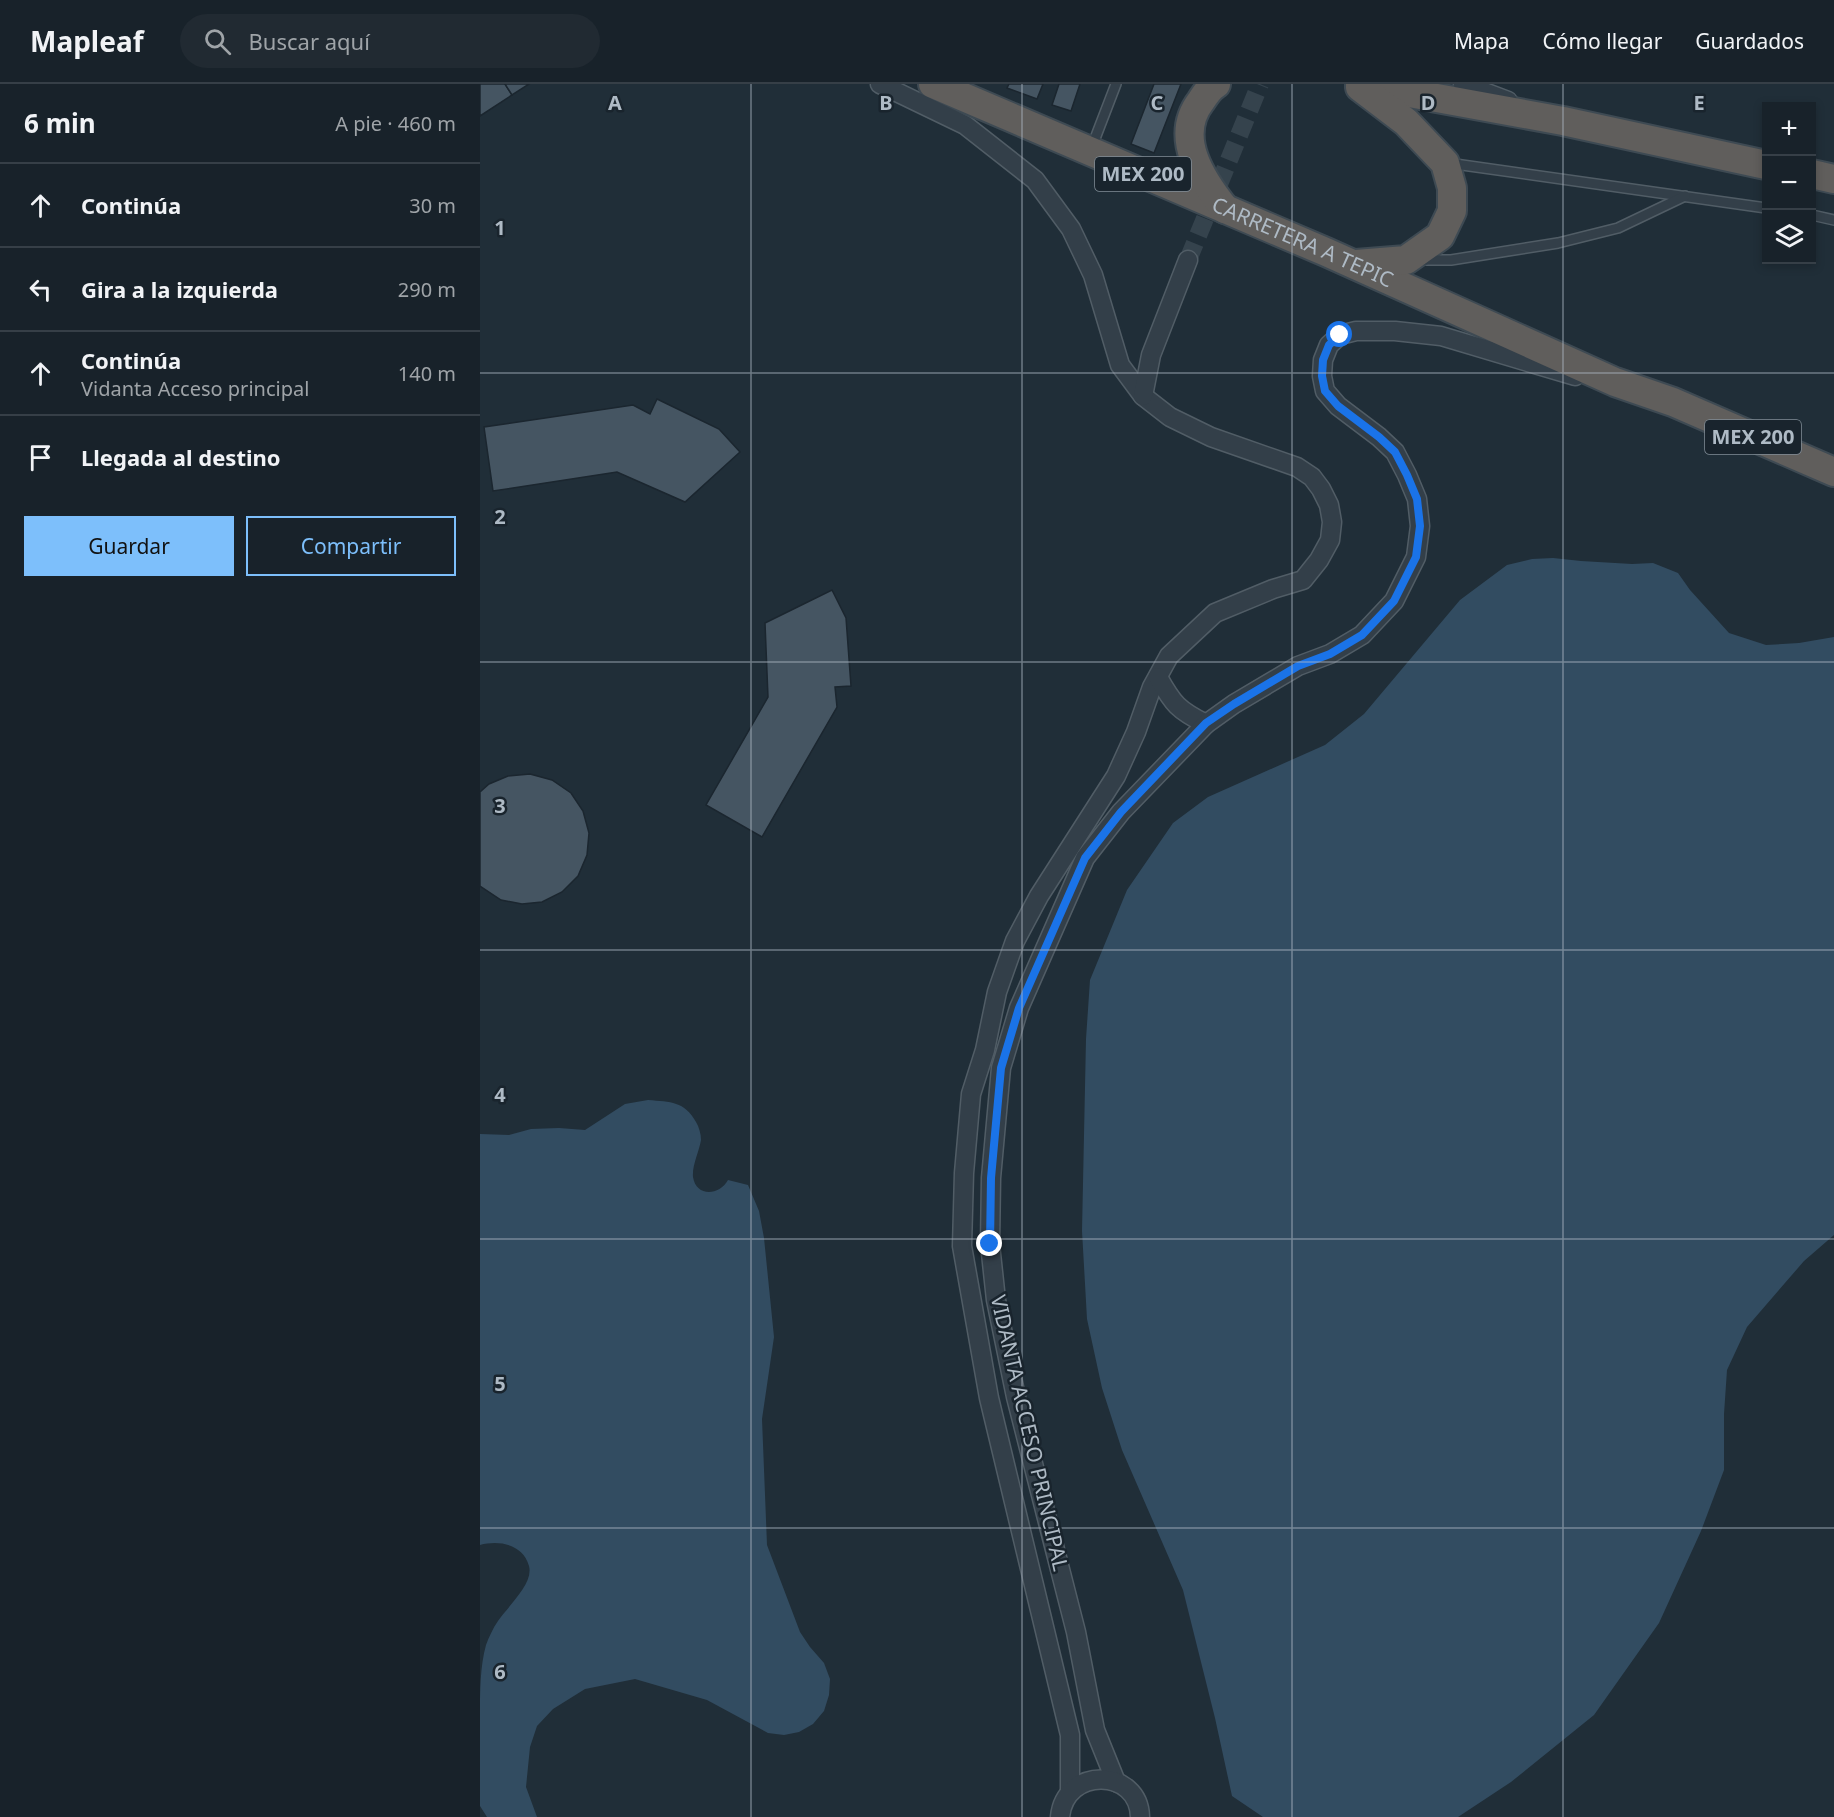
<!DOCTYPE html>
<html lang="es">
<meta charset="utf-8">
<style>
:root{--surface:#18222a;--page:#212a32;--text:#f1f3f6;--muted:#9fa4a8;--line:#363f47;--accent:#7dbffb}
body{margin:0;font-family:"Noto Sans",sans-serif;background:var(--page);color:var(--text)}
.controls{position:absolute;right:18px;top:18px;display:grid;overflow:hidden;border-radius:0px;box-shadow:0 3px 9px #0003}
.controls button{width:54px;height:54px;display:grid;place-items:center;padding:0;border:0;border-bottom:2px solid var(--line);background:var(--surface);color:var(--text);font:30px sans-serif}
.stop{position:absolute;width:18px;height:18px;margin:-14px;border:4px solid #1a73e8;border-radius:50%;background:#fff}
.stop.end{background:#1a73e8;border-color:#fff;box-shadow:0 2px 6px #0008}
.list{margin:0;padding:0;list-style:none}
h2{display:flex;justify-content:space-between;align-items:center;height:78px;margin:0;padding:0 24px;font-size:26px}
h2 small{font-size:20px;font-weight:400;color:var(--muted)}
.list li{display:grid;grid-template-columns:39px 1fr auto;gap:18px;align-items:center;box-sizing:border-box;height:84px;padding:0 24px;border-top:2px solid var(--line)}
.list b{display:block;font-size:22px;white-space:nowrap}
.list p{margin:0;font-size:20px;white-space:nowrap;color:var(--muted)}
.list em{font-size:20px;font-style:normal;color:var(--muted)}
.actions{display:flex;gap:12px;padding:18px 24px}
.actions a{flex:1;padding:14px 0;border:2px solid var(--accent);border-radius:0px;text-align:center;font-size:21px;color:var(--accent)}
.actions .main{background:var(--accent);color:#111}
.icon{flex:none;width:33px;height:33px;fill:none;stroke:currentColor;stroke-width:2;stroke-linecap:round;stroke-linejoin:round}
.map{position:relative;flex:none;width:1354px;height:1733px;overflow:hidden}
header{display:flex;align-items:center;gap:36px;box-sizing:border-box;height:84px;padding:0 30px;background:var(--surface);border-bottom:2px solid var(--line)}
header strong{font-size:28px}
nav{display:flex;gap:33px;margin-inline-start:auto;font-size:21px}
.search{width:420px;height:54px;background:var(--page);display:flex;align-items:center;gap:15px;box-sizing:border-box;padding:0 21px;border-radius:33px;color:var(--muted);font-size:22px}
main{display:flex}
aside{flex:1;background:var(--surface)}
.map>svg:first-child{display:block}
</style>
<header>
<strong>Mapleaf</strong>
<div class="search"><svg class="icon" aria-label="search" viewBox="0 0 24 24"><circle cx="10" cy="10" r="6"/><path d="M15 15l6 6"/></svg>Buscar aquí</div>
<nav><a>Mapa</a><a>Cómo llegar</a><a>Guardados</a></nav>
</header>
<main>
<aside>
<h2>6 min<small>A pie · 460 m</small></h2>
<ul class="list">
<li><svg class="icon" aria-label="ahead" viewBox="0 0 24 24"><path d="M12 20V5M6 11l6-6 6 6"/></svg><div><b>Continúa</b></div><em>30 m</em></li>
<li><svg class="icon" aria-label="left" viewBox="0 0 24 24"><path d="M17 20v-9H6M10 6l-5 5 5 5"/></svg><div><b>Gira a la izquierda</b></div><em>290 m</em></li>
<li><svg class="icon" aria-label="ahead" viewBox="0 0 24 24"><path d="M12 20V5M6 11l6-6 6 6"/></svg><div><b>Continúa</b><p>Vidanta Acceso principal</p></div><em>140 m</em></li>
<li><svg class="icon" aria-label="arrive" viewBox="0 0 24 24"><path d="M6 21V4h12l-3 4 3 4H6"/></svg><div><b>Llegada al destino</b></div></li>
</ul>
<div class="actions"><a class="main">Guardar</a><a>Compartir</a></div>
</aside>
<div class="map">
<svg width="1354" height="1733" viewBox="0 0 1354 1733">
<rect width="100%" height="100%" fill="#202e38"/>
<g fill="#324c61">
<polygon points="1073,474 1101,477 1152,480 1173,479 1198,489 1210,506 1249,549 1286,561 1319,559 1354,553 1354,1151 1324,1177 1267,1243 1247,1286 1244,1330 1244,1386 1221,1447 1179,1539 1114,1631 1031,1698 978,1733 783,1733 752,1712 735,1634 703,1506 642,1366 622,1304 607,1235 602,1147 606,955 610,896 647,806 693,739 728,713 845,661 884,630 980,516 1027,481 1052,475"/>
<path d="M168 1016C191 1018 204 1017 216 1038 219 1043 221 1050 221 1056 219 1068 212 1081 213 1093 216 1113 239 1112 248 1096L268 1101 279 1127 284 1154 294 1253 282 1335 287 1461 320 1548 330 1563 344 1579 350 1595 349 1611 344 1627 333 1640 319 1648 304 1651 288 1649 227 1616 155 1595 105 1605 73 1625 57 1642 50 1663 46 1703 57 1733H7L0 1722C0 1691 0 1660 0 1630 0 1607 0 1583 6 1561 9 1553 13 1544 18 1537 27 1523 54 1500 49 1482 43 1460 19 1456 0 1461V1050L29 1051 51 1045 79 1044 105 1046 145 1020Z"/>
</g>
<g fill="#455562" stroke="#1b262f" stroke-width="1.5">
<polygon points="0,0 25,0 32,11 0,32"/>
<polygon points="25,0 49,0 32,11"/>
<polygon points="529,0 563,0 557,15 527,4"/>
<polygon points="579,0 600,0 591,27 572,21"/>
<polygon points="674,0 701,0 674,69 651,60"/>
<polygon points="177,315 239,345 260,368 205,418 137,388 13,407 4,343 153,321 170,330"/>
<polygon points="352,506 366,534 371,602 355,603 357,623 282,753 226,721 288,613 285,539"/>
<polygon points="50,690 72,696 91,709 103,727 109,749 107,771 98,792 82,808 62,818 42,820 21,816 0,802 0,708 9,700 28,692"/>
</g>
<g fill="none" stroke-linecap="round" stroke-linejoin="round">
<polyline stroke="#35434d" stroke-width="18" stroke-dasharray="18 9" stroke-linecap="butt" points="708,176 780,0"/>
<g stroke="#515d66" stroke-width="12">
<g id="service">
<polyline points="611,65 636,0"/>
<polyline points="968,79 1286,124"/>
<polyline points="1332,131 1354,136"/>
<polyline points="941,176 971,176 1078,159 1138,144 1205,112"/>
</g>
</g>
<g stroke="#515d66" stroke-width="21">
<g id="minor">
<polyline points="400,0 485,41 555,96 591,145 613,191 640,281 663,312 690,333 731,353 817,383 832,393 841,405 849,421 852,438 850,456 839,476 823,496 793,505 735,529 689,572 672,603 656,648 636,692 559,812 535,857 517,908 505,966 491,1010 484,1089 482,1162 509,1314 590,1651 590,1708"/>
<polyline points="983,0 1028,17"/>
<polyline points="663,312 671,271 708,176"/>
<path d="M678 593C693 620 698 626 726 640"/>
<polyline points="636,1698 615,1646 596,1548 536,1313 516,1216 510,1160 511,1094 521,984 539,924 605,774 641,728 726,640 754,620 818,582 850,570 882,551 914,517 936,473 940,442 937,415 927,391 915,368 899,353 858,322 845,307 842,292 843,276 849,261 860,251 876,247 915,247 961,252 1095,292"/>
<path d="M580 1733C585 1682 659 1684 660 1733"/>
</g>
</g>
<g stroke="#3e4a53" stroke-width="32">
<g id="trunk">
<path id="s1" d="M453 0 846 168 1135 298 1193 318 1354 388"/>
<path d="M736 0C729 4 725 11 721 17 693 53 722 96 745 125"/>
<polyline points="880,0 1083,37 1286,81"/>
<polyline points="1332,90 1354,95"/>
<polyline points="876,180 926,176 960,152 972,127 972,104 965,79 926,38 880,3"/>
</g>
</g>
<use href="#service" stroke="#333f49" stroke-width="9"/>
<use href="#minor" stroke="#333f49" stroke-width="18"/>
<use href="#trunk" stroke="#605e5c" stroke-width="28"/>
</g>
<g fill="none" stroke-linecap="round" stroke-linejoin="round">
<polyline stroke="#1a73e8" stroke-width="8" points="510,1160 511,1094 521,984 539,924 605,774 641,728 726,639 754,620 818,582 850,570 882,551 914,517 936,473 940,442 937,415 927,391 915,368 899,353 858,322 845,307 842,292 843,276 849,261 860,251"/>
</g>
<path fill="none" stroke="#aebac5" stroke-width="1.5" stroke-opacity="0.55" d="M271 0V1733M542 0V1733M812 0V1733M1083 0V1733M0 289H1354M0 578H1354M0 866H1354M0 1155H1354M0 1444H1354"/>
<g text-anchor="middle" stroke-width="5" stroke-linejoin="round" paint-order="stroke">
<g fill="#19242d" stroke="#818d97" stroke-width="1.5">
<rect x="615" y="73" width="96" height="34" rx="4.5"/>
<rect x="1225" y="336" width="96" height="34" rx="4.5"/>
</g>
<g font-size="20" font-weight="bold" fill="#aebac5">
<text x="663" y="97">MEX 200</text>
<text x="1273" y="360">MEX 200</text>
</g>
<g font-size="21" fill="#aebac5" stroke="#19242d">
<text dy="7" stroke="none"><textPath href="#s1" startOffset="402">CARRETERA A TEPIC</textPath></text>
<text transform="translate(549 1349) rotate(77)" y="7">VIDANTA ACCESO PRINCIPAL</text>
</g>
</g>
<g font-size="20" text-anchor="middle" font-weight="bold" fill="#aebac5" stroke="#19242d" stroke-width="5" stroke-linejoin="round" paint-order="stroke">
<text x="135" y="26">A</text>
<text x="406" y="26">B</text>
<text x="677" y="26">C</text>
<text x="948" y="26">D</text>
<text x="1219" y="26">E</text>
<text x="20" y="151">1</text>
<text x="20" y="440">2</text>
<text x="20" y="729">3</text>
<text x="20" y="1018">4</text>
<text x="20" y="1307">5</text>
<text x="20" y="1595">6</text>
</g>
</svg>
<div class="controls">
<button>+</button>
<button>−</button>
<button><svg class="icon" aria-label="layers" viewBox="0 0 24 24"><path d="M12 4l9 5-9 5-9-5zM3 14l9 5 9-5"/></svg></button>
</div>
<div class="stop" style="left:860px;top:251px"></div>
<div class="stop end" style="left:510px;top:1160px"></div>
</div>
</main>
